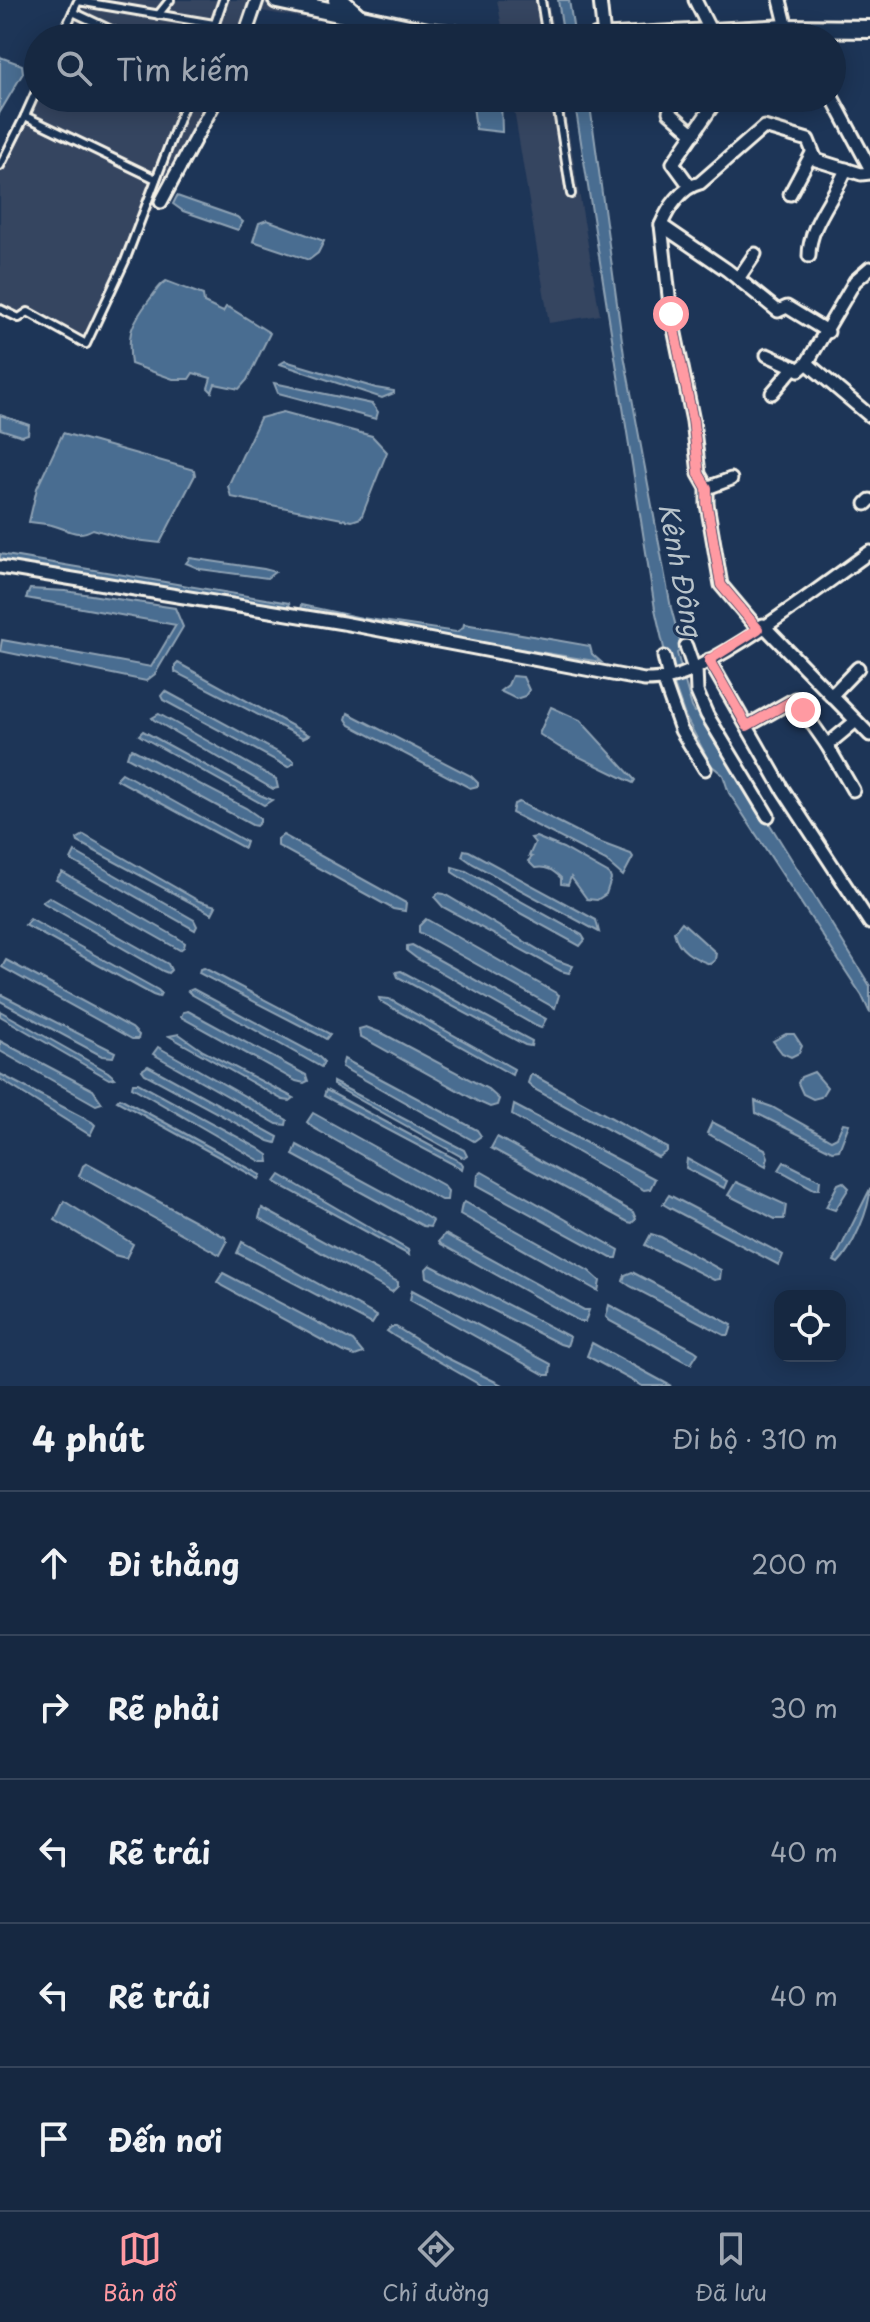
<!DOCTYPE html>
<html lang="vi">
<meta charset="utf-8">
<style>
:root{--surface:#162841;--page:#23344c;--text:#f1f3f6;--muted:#9ea6b1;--line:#35445a;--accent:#ff9aa2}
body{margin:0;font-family:"Playpen Sans",sans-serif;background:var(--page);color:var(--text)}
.controls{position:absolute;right:24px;bottom:24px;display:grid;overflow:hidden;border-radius:16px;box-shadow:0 4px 20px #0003}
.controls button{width:72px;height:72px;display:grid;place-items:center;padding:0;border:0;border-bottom:2px solid var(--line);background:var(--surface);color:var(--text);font:40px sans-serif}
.stop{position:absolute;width:24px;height:24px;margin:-18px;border:6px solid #ff9aa2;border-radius:50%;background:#fff}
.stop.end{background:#ff9aa2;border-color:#fff;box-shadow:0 2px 8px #0008}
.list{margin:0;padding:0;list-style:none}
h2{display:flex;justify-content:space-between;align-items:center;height:104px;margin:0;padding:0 32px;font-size:34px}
h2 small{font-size:26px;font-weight:400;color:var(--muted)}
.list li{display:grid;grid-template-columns:52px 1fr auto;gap:24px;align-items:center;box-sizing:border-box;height:144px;padding:0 32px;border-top:2px solid var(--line)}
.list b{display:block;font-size:30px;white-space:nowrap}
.list em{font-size:26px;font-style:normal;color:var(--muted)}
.icon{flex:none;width:44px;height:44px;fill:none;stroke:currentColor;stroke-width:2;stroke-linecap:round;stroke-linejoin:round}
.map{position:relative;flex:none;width:870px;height:1386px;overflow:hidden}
.search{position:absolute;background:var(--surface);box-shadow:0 4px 20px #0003;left:24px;right:24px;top:24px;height:88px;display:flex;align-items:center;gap:20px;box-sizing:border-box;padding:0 28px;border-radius:44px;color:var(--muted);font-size:30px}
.sheet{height:824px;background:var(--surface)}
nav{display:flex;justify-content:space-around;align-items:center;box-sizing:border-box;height:112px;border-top:2px solid var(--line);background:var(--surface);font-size:22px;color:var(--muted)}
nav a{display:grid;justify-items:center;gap:4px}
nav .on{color:var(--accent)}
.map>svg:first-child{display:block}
</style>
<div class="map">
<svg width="870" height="1386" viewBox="0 0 870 1386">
<rect width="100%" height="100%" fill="#1d3557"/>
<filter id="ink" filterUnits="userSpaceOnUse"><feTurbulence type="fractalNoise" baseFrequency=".0125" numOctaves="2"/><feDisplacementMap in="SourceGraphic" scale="16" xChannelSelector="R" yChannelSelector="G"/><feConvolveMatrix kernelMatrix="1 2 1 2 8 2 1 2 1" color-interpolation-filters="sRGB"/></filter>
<g filter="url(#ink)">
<g fill="#344460">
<polygon points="78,0 277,0 421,38 261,11 246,38 61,38"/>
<polygon points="497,0 548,0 555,38 504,38"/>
<polygon points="38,87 38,98 213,98 125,261 86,344 29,312 19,318 0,309 0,166"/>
<polygon points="512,98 563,98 600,315 549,323"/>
</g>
<g fill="#4a6d91" stroke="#8ea2b4" stroke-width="2">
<polygon points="558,0 569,0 575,38 564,38"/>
<polygon points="0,57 22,65 23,73 0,112"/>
<polygon points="472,98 501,98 502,132 476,129"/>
<polygon points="574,98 589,98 624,355 671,608 682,649 677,653 692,707 695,712 699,710 870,986 870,1013 862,996 729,793 723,775 711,765 685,716 669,670 655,609"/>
<polygon points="177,196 237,217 243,222 238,230 183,211 173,204"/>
<polygon points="267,220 324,241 318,253 309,260 253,241 259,223"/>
<path d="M166 281 203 295 204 303 223 312 226 307 230 308 270 333 247 380 239 389 215 384 212 392 208 388 211 378 193 373 189 379H173L131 364C127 333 131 324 150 299 156 292 158 286 166 281Z"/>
<polygon points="285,361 376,388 394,391 394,393 382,398 280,364"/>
<polygon points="274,383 372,404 378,412 376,419 278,393"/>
<polygon points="283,412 372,436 387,452 361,518 352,521 231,497 228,486 260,418"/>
<polygon points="0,415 29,425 28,434 22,436 0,429"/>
<path d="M63 433 194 470 195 475 160 543 127 539 93 529C77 538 70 530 55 526 47 523 37 523 29 522L37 488Z"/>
<polygon points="0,554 289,603 290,607 287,610 0,563"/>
<polygon points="190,558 264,569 275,572 267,578 200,569 186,563"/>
<polygon points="30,589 65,591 175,608 183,627 155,674 146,681 0,651 2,640 151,667 176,625 26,598"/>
<polygon points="301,605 362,618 456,632 463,628 464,624 590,646 592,654 601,662 299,613"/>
<polygon points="178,663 309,735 303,738 175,672 175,666"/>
<polygon points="512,676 523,677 529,690 525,696 516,699 500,691 508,685"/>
<polygon points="165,691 294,761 294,763 288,767 163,700 161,696"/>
<polygon points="551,707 580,720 635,780 633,783 559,747 539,734"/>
<polygon points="348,713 471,776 478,783 478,786 470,788 350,725 346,719"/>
<polygon points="159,714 276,779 278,788 273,789 154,720 152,718"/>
<polygon points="143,731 260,795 272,800 264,805 142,737 139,735"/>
<polygon points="132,749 246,808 260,818 260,822 256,826 252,825 127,757 129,751"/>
<polygon points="122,773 243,840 246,842 244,848 116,779"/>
<polygon points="519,802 596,841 631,854 633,857 623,876 606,861 512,813 514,804"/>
<polygon points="84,835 199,901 216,906 212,914 78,842 77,839"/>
<polygon points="283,835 406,903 405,911 393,909 278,846 278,839"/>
<path d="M536 837 563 848 609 874 611 879 606 894 597 900 587 899 571 877 568 885 561 884V878C553 870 546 866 535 868L528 861 532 857 529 856 535 843 531 838Z"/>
<polygon points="464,850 469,851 596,920 599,932 473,864 462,856"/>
<polygon points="75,852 194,920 197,926 195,930 71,860"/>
<polygon points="452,867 466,871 582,935 585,940 580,946 489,896 452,872"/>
<polygon points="62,872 178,938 185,943 184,947 180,950 56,880"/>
<polygon points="438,893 444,894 556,960 573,966 569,973 561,971 443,907 435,898"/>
<polygon points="49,897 168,964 171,970 168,973 163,971 42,902"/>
<polygon points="30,919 158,990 161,993 159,997 153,995 25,925"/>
<polygon points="426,919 556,993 559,995 555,1008 419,932 419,926"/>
<path d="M682 922 716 953 715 960 710 964C693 958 678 950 674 932Z"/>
<polygon points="412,945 546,1019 541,1028 536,1026 416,958 407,951 407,946"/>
<polygon points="6,960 132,1028 139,1035 138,1039 132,1039 2,967"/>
<polygon points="204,968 330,1034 326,1039 319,1035 199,973 200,969"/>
<polygon points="401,971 532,1041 531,1046 525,1045 398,977 396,972"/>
<polygon points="193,989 317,1055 324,1062 321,1067 191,994 188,991"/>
<polygon points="0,994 115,1052 113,1057 102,1056 0,1001"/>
<polygon points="379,998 389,999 514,1069 512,1075 380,1001"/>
<polygon points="0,1011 108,1072 115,1078 109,1079 0,1016"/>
<polygon points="188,1011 306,1075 308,1081 304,1083 296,1081 181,1017 183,1012"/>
<polygon points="366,1027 384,1034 488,1089 499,1099 497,1105 490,1107 479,1102 360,1036 359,1029"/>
<polygon points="179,1034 203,1051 294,1098 290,1101 283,1100 169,1036"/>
<polygon points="786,1034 794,1034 802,1046 799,1053 791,1057 782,1053 773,1041"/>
<polygon points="0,1041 93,1090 102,1103 96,1105 0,1051"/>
<polygon points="158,1047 287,1120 286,1125 277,1124 153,1054"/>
<polygon points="344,1059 477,1130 481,1136 474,1141 342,1067"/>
<polygon points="148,1066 278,1137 276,1143 269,1141 145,1074 142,1070"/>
<polygon points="814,1072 827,1087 821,1097 813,1099 803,1094 798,1083 801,1077"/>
<polygon points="0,1074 92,1122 95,1125 90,1135 0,1079"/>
<polygon points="531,1074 667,1148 667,1151 658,1157 536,1090 528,1083"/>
<polygon points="333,1082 464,1150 467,1156 464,1158 333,1085"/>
<polygon points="133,1083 138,1083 258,1148 268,1155 269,1162 262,1162 132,1087"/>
<polygon points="326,1090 461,1162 463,1165 462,1169 324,1096"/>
<polygon points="120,1098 261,1175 259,1179 117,1101"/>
<polygon points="755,1101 772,1107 831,1140 837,1137 843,1123 849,1124 839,1150 832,1151 756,1113"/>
<polygon points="514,1105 655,1179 650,1189 644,1190 512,1115"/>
<polygon points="313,1113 443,1185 448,1191 447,1200 441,1200 312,1127 307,1122"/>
<polygon points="712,1122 765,1149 768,1157 766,1166 707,1133"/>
<polygon points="497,1137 633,1212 636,1219 632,1223 628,1222 491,1148"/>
<polygon points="297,1145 401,1201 433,1221 430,1227 423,1226 293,1155"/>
<polygon points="687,1159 727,1181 724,1188 686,1168"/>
<polygon points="784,1162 820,1180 819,1189 814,1189 779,1170"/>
<polygon points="87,1163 225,1237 227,1242 220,1255 79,1176 83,1166"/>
<polygon points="482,1172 619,1250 617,1258 611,1258 477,1185 478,1175"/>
<polygon points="280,1175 408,1250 409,1255 275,1182"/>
<polygon points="736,1182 786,1205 784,1219 775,1219 728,1195"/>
<polygon points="843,1182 849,1188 835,1210 826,1207 838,1184"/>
<path d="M870 1189C870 1209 852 1249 838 1263L834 1261Z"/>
<polygon points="669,1195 780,1253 783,1255 779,1265 670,1208 663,1204"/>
<polygon points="64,1201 133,1244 126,1258 114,1255 55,1220"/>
<polygon points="465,1202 589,1271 600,1281 598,1291 460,1214 462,1204"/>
<polygon points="262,1208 398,1282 398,1286 392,1292 259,1218"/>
<polygon points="445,1234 584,1310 589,1310 585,1322 581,1322 441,1244 439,1241"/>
<polygon points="651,1234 661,1237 721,1270 720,1279 714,1280 645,1245"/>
<polygon points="242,1242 377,1316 372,1324 237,1253"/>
<polygon points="430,1265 570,1337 567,1346 560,1344 427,1277 426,1269"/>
<polygon points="632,1272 732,1325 729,1335 724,1335 630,1286 623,1281 625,1275"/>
<polygon points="223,1273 353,1341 363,1353 355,1356 344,1352 222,1286 217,1282"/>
<polygon points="412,1290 551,1364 550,1375 545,1375 410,1300"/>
<polygon points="609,1305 694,1350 698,1353 691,1364 684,1361 610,1321 606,1317"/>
<polygon points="391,1327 396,1327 443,1356 504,1386 482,1386 394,1336 387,1331"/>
<polygon points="592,1343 671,1386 642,1386 587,1356"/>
</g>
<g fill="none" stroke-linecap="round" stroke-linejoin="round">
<g stroke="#f4f1e8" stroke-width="12">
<g id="lane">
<polyline points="541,0 547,38"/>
<polyline points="73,12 78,1 214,24"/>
<polyline points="158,15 170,0"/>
<polyline points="61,38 73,12 128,38"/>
<polyline points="210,38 223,0"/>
<polyline points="38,87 25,116 156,179"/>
<polyline points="556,98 571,194"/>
<polyline points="0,166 25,116"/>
<polyline points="0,309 19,318 28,312 86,344 125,261 187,98"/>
</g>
</g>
<g stroke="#f4f1e8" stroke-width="17">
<g id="street">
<polyline points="600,0 604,37"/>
<polyline points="695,0 711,32"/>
<polyline points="780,0 787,28"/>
<polyline points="244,38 257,0"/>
<polyline points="832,97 870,168"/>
<polyline points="669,112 694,134"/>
<polyline points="689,185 673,163 718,98"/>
<polyline points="790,194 812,153"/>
<polyline points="161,202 217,98"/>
<polyline points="661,225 727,270 778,311 787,307 828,332"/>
<path d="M809 256C809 224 835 198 846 169"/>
<polyline points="870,268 855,281 807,363 870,416"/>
<polyline points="738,279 755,254"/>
<polyline points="767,355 794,367"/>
<polyline points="772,393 794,367 799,370 807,363"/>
<polyline points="707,488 731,479"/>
<polyline points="866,504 870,500"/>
<path d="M0 567 343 623 644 680C660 680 678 678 692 670 755 638 812 593 870 552"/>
<polyline points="763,625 870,735"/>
<path d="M758 629 721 585 707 504V488L699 474 693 421 671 314 661 225C668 208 682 187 700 183L764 127 808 140 816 160 861 174 870 173"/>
<polyline points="686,646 694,669"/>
<polyline points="664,657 669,678"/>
<polyline points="709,660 782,788 870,923"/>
<polyline points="696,668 697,692 707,715 768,816"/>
<polyline points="663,679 681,730 705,769"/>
<polyline points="831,696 858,668"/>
<polyline points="747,726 795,699 827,745 856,721"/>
<polyline points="827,745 853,790"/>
</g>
</g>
<g stroke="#f4f1e8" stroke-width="22">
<g id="secondary">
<polyline points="277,0 428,32 489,38"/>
<polyline points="596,38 787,28 870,29"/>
</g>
</g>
<g stroke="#f4f1e8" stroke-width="24">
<polyline id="primary" points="338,0 359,19"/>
</g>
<use href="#lane" stroke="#1d3557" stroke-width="6"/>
<use href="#street" stroke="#1d3557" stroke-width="11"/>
<use href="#secondary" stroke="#1d3557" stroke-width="16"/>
<use href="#primary" stroke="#1d3557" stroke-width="18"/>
</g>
</g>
<g fill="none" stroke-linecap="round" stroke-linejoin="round" filter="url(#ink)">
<polyline stroke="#ff9aa2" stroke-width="10" points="671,314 693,421 699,474 707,488 707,504 721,585 758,629 709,660 747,726 795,699 803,710"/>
</g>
<g text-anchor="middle" stroke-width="6" stroke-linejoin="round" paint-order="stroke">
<g font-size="26" font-style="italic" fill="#b8c3ca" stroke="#1d3557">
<text transform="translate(680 570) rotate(79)" y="9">Kênh Đông</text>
</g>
</g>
</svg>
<div class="controls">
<button><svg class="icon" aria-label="locate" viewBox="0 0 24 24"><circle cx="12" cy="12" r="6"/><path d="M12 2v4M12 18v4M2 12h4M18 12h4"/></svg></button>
</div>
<div class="stop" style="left:671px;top:314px"></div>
<div class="stop end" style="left:803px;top:710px"></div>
<div class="search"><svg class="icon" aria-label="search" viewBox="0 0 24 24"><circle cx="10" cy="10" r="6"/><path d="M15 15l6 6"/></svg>Tìm kiếm</div>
</div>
<section class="sheet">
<h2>4 phút<small>Đi bộ · 310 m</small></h2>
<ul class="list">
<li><svg class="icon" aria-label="ahead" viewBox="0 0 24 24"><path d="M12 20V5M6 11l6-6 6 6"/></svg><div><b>Đi thẳng</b></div><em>200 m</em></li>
<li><svg class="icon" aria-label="right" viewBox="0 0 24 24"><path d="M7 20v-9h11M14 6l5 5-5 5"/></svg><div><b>Rẽ phải</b></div><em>30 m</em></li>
<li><svg class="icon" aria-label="left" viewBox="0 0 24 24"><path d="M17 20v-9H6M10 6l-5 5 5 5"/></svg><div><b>Rẽ trái</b></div><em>40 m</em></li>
<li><svg class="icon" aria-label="left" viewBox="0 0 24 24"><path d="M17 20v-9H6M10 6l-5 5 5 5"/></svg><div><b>Rẽ trái</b></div><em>40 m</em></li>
<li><svg class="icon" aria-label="arrive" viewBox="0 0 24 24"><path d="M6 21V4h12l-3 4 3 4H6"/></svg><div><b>Đến nơi</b></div></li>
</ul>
</section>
<nav>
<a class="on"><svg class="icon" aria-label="map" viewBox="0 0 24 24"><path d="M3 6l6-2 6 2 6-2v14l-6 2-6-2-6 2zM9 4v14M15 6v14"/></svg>Bản đồ</a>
<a><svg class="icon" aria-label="directions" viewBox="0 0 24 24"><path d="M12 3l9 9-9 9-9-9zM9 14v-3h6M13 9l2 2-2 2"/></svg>Chỉ đường</a>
<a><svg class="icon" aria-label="saved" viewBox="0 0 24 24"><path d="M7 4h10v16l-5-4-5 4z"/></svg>Đã lưu</a>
</nav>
